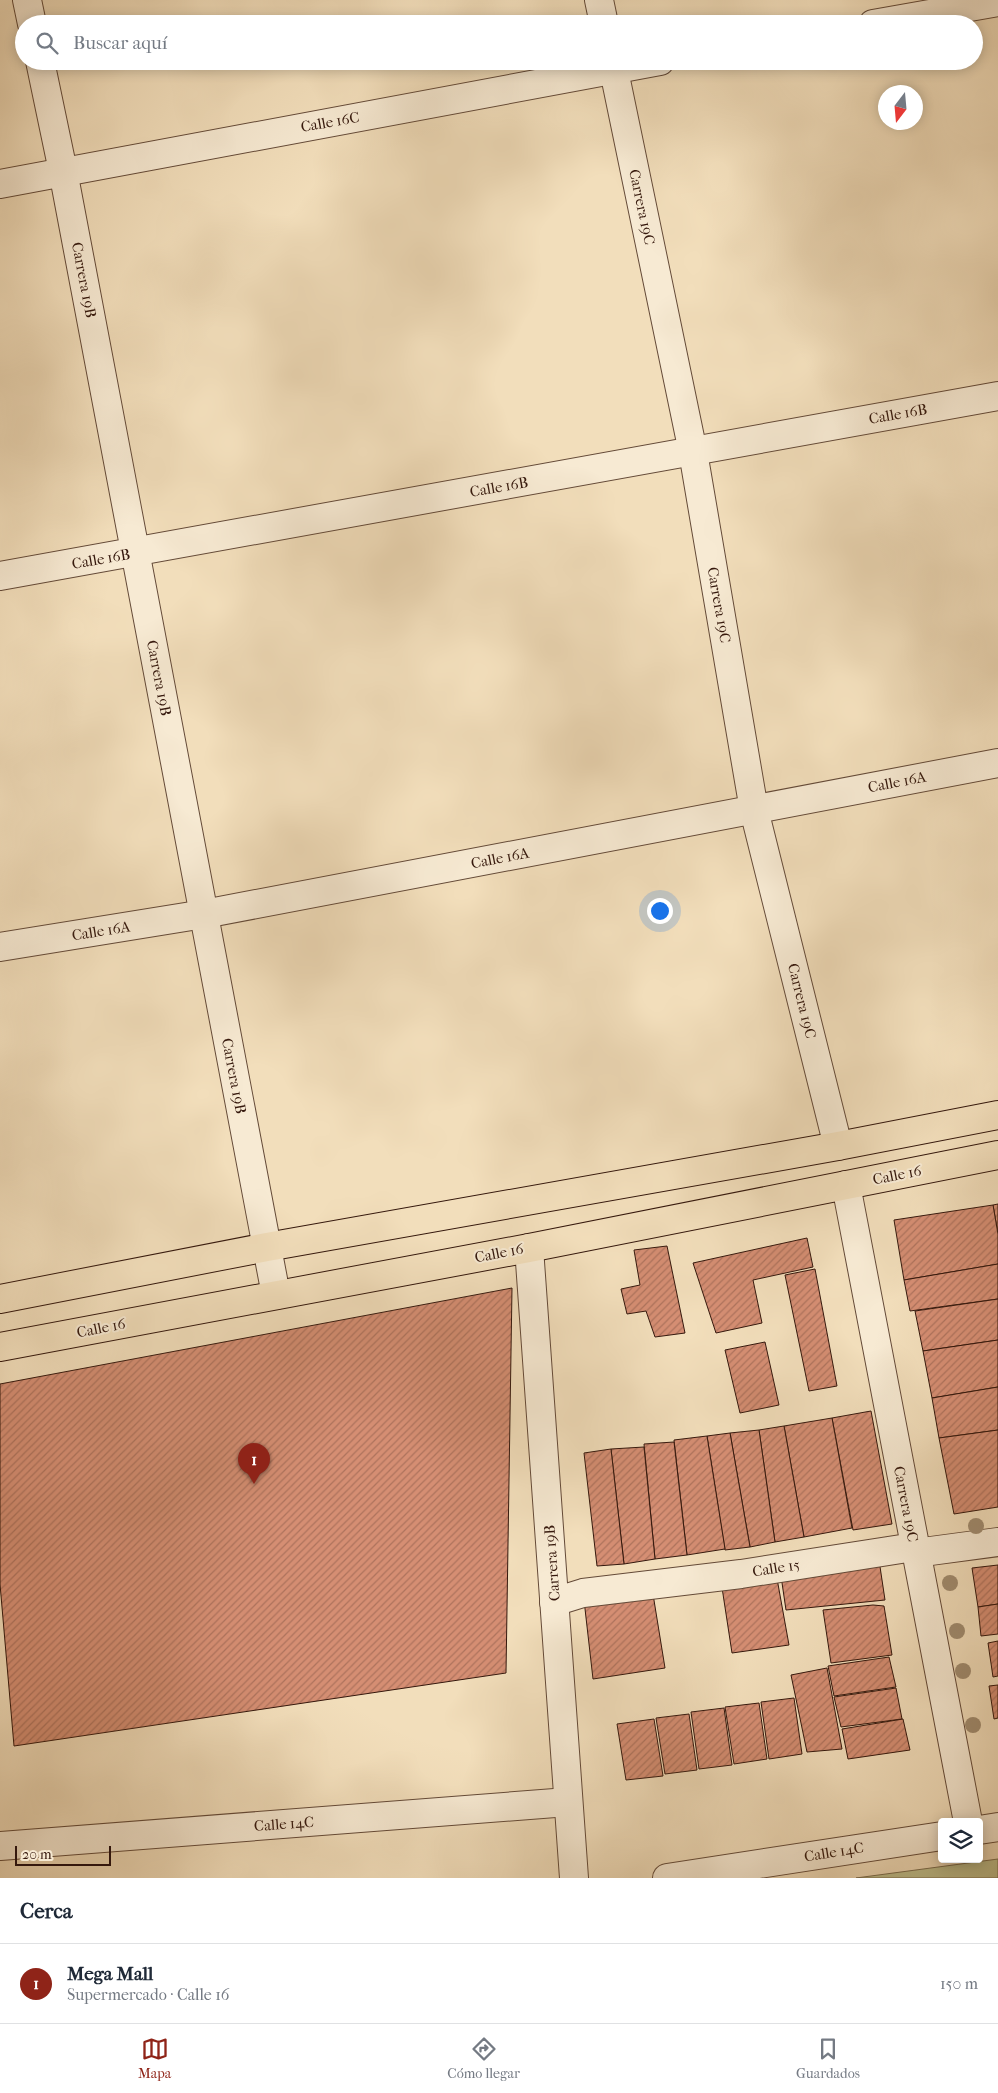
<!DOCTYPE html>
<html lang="es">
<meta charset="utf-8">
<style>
:root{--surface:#fff;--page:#f2f2f3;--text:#1f2937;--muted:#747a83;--line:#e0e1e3;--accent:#8f2418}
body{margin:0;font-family:"IM FELL French Canon",serif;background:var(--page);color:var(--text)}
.controls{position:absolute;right:15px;bottom:15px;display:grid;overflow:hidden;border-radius:5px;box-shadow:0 2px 12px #0003}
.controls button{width:45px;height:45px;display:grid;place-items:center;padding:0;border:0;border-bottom:1px solid var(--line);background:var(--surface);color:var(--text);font:25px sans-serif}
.compass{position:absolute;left:878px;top:85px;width:45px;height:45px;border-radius:50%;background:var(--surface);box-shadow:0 2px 12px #0003;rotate:196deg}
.scale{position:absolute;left:15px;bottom:12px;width:96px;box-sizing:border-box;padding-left:5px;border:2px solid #35180d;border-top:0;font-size:14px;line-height:18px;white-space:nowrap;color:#35180d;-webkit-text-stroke:4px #f7ead3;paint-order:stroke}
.you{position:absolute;left:659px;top:910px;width:18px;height:18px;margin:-12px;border:4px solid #fff;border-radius:50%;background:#1a73e8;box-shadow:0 0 0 8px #1a73e833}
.badge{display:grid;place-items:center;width:32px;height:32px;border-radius:50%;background:var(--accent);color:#fff;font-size:16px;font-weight:700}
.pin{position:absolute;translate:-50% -41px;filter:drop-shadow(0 1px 2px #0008)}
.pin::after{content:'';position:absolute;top:26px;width:18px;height:15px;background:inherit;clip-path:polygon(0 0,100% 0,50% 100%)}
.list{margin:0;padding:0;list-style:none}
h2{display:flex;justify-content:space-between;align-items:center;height:65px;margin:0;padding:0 20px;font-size:21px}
h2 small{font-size:16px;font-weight:400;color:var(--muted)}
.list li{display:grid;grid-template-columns:32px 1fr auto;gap:15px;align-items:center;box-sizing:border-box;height:80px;padding:0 20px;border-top:1px solid var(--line)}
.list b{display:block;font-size:19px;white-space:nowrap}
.list p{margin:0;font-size:16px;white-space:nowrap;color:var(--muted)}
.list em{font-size:16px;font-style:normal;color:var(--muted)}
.icon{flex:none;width:28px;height:28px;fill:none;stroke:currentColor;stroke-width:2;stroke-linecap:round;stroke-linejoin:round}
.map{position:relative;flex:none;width:998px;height:1878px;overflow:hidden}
.search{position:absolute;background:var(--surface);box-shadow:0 2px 12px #0003;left:15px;right:15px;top:15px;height:55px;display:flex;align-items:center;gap:12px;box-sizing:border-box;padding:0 18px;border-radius:28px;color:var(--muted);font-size:19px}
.sheet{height:145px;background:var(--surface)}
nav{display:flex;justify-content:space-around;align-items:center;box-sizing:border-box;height:70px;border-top:1px solid var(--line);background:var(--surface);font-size:14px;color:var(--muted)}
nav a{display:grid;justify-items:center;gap:2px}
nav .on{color:var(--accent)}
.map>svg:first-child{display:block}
</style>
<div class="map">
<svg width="998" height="1878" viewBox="0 0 998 1878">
<defs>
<pattern id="building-hatch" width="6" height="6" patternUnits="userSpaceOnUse" patternTransform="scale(1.25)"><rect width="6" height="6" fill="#d58e73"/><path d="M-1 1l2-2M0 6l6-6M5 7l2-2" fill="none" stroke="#ae735d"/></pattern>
</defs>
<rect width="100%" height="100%" fill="#f2debb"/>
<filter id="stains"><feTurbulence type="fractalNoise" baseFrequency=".004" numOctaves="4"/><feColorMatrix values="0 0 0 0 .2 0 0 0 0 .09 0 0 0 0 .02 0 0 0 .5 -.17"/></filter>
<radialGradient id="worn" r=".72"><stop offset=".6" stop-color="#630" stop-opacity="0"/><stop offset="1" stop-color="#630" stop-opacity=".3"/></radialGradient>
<polygon fill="#bec08e" stroke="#7a6c4e" points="998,1859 998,1878 856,1878"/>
<g fill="url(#building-hatch)" stroke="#35180d">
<polygon points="998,1204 998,1234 993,1205"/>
<polygon points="993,1205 998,1234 998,1264 904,1280 894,1220"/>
<polygon points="807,1238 813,1267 753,1280 762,1323 716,1333 693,1263"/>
<polygon points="667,1246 685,1333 655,1337 646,1311 627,1314 621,1289 640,1285 634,1250"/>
<polygon points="998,1264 998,1299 910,1311 904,1280"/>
<polygon points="815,1269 837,1386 809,1391 785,1275"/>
<polygon points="512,1288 506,1673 14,1746 0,1584 0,1384"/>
<polygon points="998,1299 998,1340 923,1351 915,1311"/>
<polygon points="998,1340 998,1387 932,1398 923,1351"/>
<polygon points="765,1342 779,1405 740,1413 725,1350"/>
<polygon points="998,1387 998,1430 939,1438 932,1398"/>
<polygon points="871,1411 892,1524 853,1530 832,1418"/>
<polygon points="832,1418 852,1528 804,1537 784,1426"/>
<polygon points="784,1426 804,1537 775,1542 759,1430"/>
<polygon points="759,1430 775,1542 750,1547 730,1433"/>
<polygon points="998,1430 998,1507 954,1514 939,1438"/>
<polygon points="730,1433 750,1547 725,1550 707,1436"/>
<polygon points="707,1436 725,1549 687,1555 674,1440"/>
<polygon points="674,1442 687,1555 655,1559 644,1444"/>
<polygon points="644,1447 655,1559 624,1564 611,1449"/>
<polygon points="611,1449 624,1564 597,1566 584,1453"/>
<polygon points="879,1560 885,1600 786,1610 781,1576"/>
<polygon points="998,1565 998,1604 978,1607 972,1568"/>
<polygon points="776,1573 789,1645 732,1653 721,1581"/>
<polygon points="652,1588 665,1668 593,1679 584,1600"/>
<polygon points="998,1604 998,1634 981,1636 978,1607"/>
<polygon points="873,1605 884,1606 892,1655 831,1663 823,1610"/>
<polygon points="998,1641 998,1676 993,1677 988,1643"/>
<polygon points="889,1657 896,1687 834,1696 828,1666"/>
<polygon points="827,1668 842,1749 807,1752 791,1675"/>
<polygon points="998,1685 998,1718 994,1719 989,1686"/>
<polygon points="896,1688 902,1719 841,1727 834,1697"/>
<polygon points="794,1698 802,1754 769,1759 761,1702"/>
<polygon points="759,1703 767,1759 734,1764 725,1707"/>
<polygon points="724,1708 732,1765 699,1769 691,1712"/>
<polygon points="689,1714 697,1770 665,1774 656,1718"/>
<polygon points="654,1719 663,1776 626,1780 617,1724"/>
<polygon points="903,1719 910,1750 848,1759 842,1729"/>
</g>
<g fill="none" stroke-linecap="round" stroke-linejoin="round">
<g stroke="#644a38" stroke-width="30">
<g id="minor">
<polyline points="27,0 32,24"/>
<polyline points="599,0 604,24"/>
<polyline points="873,24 998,2"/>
<polyline points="40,61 63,171 276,1295"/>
<polyline points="612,61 693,452 754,810 838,1146"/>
<polyline points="0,184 660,61"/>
<polyline points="0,576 998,396"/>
<polyline points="0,947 204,914 998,763"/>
<polyline points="846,1185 968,1822"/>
<polyline points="529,1248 574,1878"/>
<polyline points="554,1602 583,1593 741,1574 914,1547 923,1552 998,1542"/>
<polyline points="979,1830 998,1827"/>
<polyline points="0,1846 568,1802"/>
<polyline points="667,1878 942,1836"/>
</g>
</g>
<g stroke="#35180d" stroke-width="30">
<g id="major">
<polyline points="0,1299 267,1247 838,1146 998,1115"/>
<polyline points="0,1347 529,1248 998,1155"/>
</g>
</g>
<use href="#minor" stroke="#f7ead3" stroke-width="28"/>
<use href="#major" stroke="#f2debb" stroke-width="28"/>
</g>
<g fill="#a18d71">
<circle cx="976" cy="1526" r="8"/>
<circle cx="950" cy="1583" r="8"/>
<circle cx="957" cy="1631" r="8"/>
<circle cx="963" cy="1671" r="8"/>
<circle cx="973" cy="1725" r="8"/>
</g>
<g text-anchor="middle" stroke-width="4" stroke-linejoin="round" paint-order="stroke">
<g font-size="15" fill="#35180d" stroke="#f7ead3">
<text transform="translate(330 122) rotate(-10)" y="5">Calle 16C</text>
<text transform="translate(642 207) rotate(78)" y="5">Carrera 19C</text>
<text transform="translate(84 280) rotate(79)" y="5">Carrera 19B</text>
<text transform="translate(898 414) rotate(-10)" y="5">Calle 16B</text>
<text transform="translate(499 487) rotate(-10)" y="5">Calle 16B</text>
<text transform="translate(101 559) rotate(-10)" y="5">Calle 16B</text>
<text transform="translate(719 605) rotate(80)" y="5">Carrera 19C</text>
<text transform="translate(159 678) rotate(79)" y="5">Carrera 19B</text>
<text transform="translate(897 782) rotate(-11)" y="5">Calle 16A</text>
<text transform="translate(500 858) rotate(-11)" y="5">Calle 16A</text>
<text transform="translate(101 931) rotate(-9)" y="5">Calle 16A</text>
<text transform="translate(802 1001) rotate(76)" y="5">Carrera 19C</text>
<text transform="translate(234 1076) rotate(79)" y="5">Carrera 19B</text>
<text transform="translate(897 1175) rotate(-11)" y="5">Calle 16</text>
<text transform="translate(499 1253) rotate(-11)" y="5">Calle 16</text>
<text transform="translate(101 1328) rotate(-11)" y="5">Calle 16</text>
<text transform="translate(906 1504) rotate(79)" y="5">Carrera 19C</text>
<text transform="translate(552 1563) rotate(-94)" y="5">Carrera 19B</text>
<text transform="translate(776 1568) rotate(-9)" y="5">Calle 15</text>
<text transform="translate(284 1824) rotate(-4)" y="5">Calle 14C</text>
<text transform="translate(834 1852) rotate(-9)" y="5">Calle 14C</text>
</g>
</g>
<rect width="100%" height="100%" filter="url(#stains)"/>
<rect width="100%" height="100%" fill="url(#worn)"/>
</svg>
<div class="controls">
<button><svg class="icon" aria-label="layers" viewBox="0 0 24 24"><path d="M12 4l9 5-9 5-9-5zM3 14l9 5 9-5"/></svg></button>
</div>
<svg class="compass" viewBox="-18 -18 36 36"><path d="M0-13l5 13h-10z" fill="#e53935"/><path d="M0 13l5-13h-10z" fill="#747a83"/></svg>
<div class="scale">20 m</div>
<div class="you"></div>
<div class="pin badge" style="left:254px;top:1484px">1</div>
<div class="search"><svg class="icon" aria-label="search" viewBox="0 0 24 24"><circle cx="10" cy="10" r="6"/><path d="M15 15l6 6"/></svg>Buscar aquí</div>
</div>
<section class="sheet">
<h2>Cerca<small></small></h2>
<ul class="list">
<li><span class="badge">1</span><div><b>Mega Mall</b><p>Supermercado · Calle 16</p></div><em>150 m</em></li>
</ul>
</section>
<nav>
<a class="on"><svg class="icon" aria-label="map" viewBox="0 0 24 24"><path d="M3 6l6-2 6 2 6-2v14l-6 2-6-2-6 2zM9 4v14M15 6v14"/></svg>Mapa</a>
<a><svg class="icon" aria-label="directions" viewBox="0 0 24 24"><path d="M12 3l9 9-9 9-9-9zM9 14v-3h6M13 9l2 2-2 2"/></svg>Cómo llegar</a>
<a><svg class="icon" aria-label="saved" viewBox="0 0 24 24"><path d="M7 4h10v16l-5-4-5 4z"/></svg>Guardados</a>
</nav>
